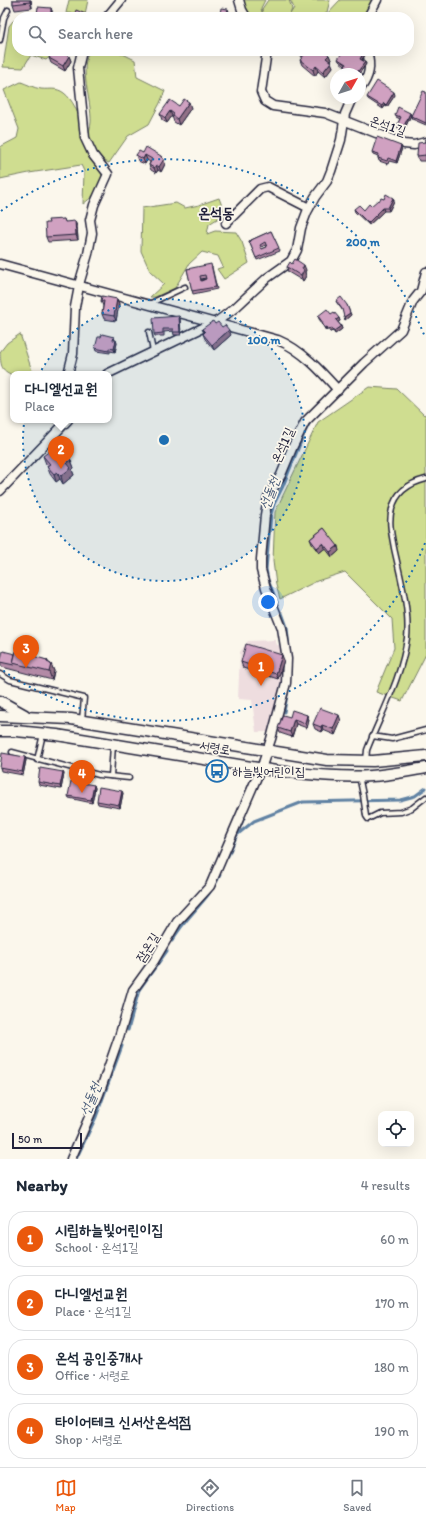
<!DOCTYPE html>
<meta charset="utf-8">
<style>
:root{--surface:#fff;--page:#f6f6f7;--text:#1f2937;--muted:#747a83;--line:#e0e1e3;--accent:#ea580c}
body{margin:0;font-family:Itim,"Poor Story",sans-serif;background:var(--page);color:var(--text)}
.controls{position:absolute;right:12px;bottom:12px;display:grid;overflow:hidden;border-radius:8px;box-shadow:0 4px 16px #0002}
.controls button{width:36px;height:36px;display:grid;place-items:center;padding:0;border:0;border-bottom:1px solid var(--line);background:var(--surface);color:var(--text);font:20px sans-serif}
.compass{position:absolute;left:330px;top:68px;width:36px;height:36px;border-radius:50%;background:var(--surface);box-shadow:0 4px 16px #0002;rotate:51deg}
.scale{position:absolute;left:12px;bottom:10px;width:70px;box-sizing:border-box;padding-left:4px;border:2px solid #22223b;border-top:0;font-size:11px;line-height:14px;white-space:nowrap;color:#22223b;-webkit-text-stroke:3px #fbf7ec;paint-order:stroke}
.you{position:absolute;left:268px;top:602px;width:14px;height:14px;margin:-10px;border:3px solid #fff;border-radius:50%;background:#1a73e8;box-shadow:0 0 0 6px #1a73e833}
.badge{display:grid;place-items:center;width:26px;height:26px;border-radius:50%;background:var(--accent);color:#fff;font-size:13px;font-weight:700}
.pin{position:absolute;translate:-50% -33px;filter:drop-shadow(0 1px 2px #0008)}
.pin::after{content:'';position:absolute;top:21px;width:14px;height:12px;background:inherit;clip-path:polygon(0 0,100% 0,50% 100%)}
.popup{position:absolute;left:10px;top:371px;width:102px;height:52px;box-sizing:border-box;display:grid;place-content:center;border-radius:8px;background:var(--surface);filter:drop-shadow(0 1px 3px #0005);font-size:13px;white-space:nowrap;color:var(--muted)}
.popup b{font-size:15px;color:var(--text)}
.popup::after{content:'';position:absolute;left:50%;top:100%;margin-left:-8px;border:8px solid transparent;border-top-color:var(--surface)}
.list{margin:0;padding:0;list-style:none}
h2{display:flex;justify-content:space-between;align-items:center;height:52px;margin:0;padding:0 16px;font-size:17px}
h2 small{font-size:13px;font-weight:400;color:var(--muted)}
.list li{display:grid;grid-template-columns:26px 1fr auto;gap:12px;align-items:center;box-sizing:border-box;height:56px;margin:0 8px 8px;padding:0 8px;border:1px solid var(--line);border-radius:16px}
.list b{display:block;font-size:15px;white-space:nowrap}
.list p{margin:0;font-size:13px;white-space:nowrap;color:var(--muted)}
.list em{font-size:13px;font-style:normal;color:var(--muted)}
.icon{flex:none;width:22px;height:22px;fill:none;stroke:currentColor;stroke-width:2;stroke-linecap:round;stroke-linejoin:round}
.map{position:relative;flex:none;width:426px;height:1159px;overflow:hidden}
.search{position:absolute;background:var(--surface);box-shadow:0 4px 16px #0002;left:12px;right:12px;top:12px;height:44px;display:flex;align-items:center;gap:10px;box-sizing:border-box;padding:0 14px;border-radius:16px;color:var(--muted);font-size:15px}
.sheet{height:308px;background:var(--surface)}
nav{display:flex;justify-content:space-around;align-items:center;box-sizing:border-box;height:56px;border-top:1px solid var(--line);background:var(--surface);font-size:11px;color:var(--muted)}
nav a{display:grid;justify-items:center;gap:2px}
nav .on{color:var(--accent)}
.map>svg:first-child{display:block}
</style>
<div class="map">
<svg width="426" height="1159" viewBox="0 0 426 1159">
<rect width="100%" height="100%" fill="#fbf7ec"/>
<filter id="ink" filterUnits="userSpaceOnUse"><feTurbulence type="fractalNoise" baseFrequency=".025" numOctaves="2"/><feDisplacementMap in="SourceGraphic" scale="8" xChannelSelector="R" yChannelSelector="G"/><feConvolveMatrix kernelMatrix="1 2 1 2 8 2 1 2 1" color-interpolation-filters="sRGB"/></filter>
<g filter="url(#ink)">
<polygon fill="#eedddf" points="275,640 277,645 281,644 286,665 272,732 256,732 252,700 238,699 240,652 248,641"/>
<g fill="#cfdd90" stroke="#788066">
<polygon points="69,0 88,0 85,14 66,13"/>
<polygon points="242,0 265,0 261,8 263,17 249,17 244,9"/>
<polygon points="268,0 289,0 292,9 290,14 294,8 290,0 330,0 327,12 322,17 288,17 289,14 287,17 264,17 262,9"/>
<polygon points="340,0 373,0 366,17 324,17"/>
<polygon points="17,20 17,51 67,51 67,54 52,55 46,60 31,55 23,68 3,67 9,26 13,21"/>
<path d="M90 51H117L135 60 137 77 165 91 160 103 149 124 128 136 109 163C101 161 91 146 89 137 88 132 91 127 91 122 92 102 78 67 90 51Z"/>
<path d="M21 82C27 84 34 88 41 89 50 90 56 87 64 93 81 106 84 139 91 157 93 164 103 170 102 178 102 189 91 198 83 204L84 171 81 165 29 173 0 179V147L17 138 19 129 4 90Z"/>
<polygon points="219,198 225,214 209,224 207,234 215,231 236,232 242,242 249,263 224,279 217,269 223,267 218,256 202,252 189,264 175,288 155,297 150,297 164,284 150,271 141,251 142,208 176,203 185,208 199,205"/>
<path d="M20 334 33 374H13V375C0 370 1 365 0 352L7 343Z"/>
<polygon points="369,387 397,389 424,415 426,414 426,654 402,701 376,692 394,648 392,619 345,572 317,581 280,599 276,585 273,561 275,512 318,422"/>
</g>
<g fill="none" stroke-linecap="round" stroke-linejoin="round">
<g stroke="#6182a3" stroke-width="3">
<polyline points="277,602 268,580 266,569 271,514 274,504 283,486 304,434 311,420"/>
<polyline points="282,613 287,627 289,650"/>
<polyline points="284,712 288,690"/>
<polyline points="238,834 254,821 303,802 400,800 415,796 426,788"/>
<polyline points="228,856 244,818"/>
<path d="M172 941C185 916 209 901 220 875"/>
<polyline points="128,1030 139,990 167,951"/>
<polyline points="76,1159 96,1117 122,1046"/>
</g>
<g stroke="#22223b" stroke-width="7">
<g id="service">
<polyline points="0,40 4,18 8,10"/>
<polyline points="149,304 185,287"/>
<polyline points="149,332 153,351"/>
<polyline points="0,674 10,680 84,698 82,720"/>
<polyline points="372,736 392,739 426,730"/>
<polyline points="12,752 99,775 129,778"/>
<polyline points="37,760 43,734"/>
<path d="M366 761 367 750C381 714 402 677 407 638 410 610 400 576 394 548 392 536 388 522 392 509 396 492 410 483 426 479"/>
<polyline points="111,776 113,745"/>
<polyline points="359,776 363,795 366,816 368,819 380,813 401,812 412,808 426,797"/>
</g>
</g>
<g stroke="#22223b" stroke-width="11">
<g id="minor">
<polyline points="239,0 242,10 246,17"/>
<polyline points="107,17 121,0"/>
<polyline points="368,17 377,0"/>
<polyline points="267,51 261,92 265,101 273,106 325,113 404,144 414,145 426,142"/>
<path d="M360 89C370 76 371 66 367 51"/>
<polyline points="226,223 260,189 268,187 309,208"/>
<path d="M0 264 278 340C302 350 321 371 338 390"/>
<polyline points="68,374 73,354 75,307 80,281 88,254 92,233 90,220 94,205 108,174 93,155 85,138 78,68 82,51"/>
<polyline points="107,374 219,320 236,307 267,278 291,261 297,250 301,228 307,212 315,197 327,181 331,171 341,140 345,114 352,98"/>
<polyline points="0,491 68,420"/>
<polyline points="71,1159 99,1094 119,1037 133,990 154,961 177,922 210,886 263,763 271,739 286,683 287,659 282,628 266,588 261,570 261,559 265,515 268,497 281,475 293,446 305,422 364,363 401,330 413,301 421,291 426,272"/>
</g>
</g>
<g stroke="#22223b" stroke-width="13">
<g id="tertiary">
<polyline points="0,701 25,715"/>
<polyline points="0,716 71,719 327,760 373,761 426,756"/>
<path d="M0 731H16L57 735 276 771C308 774 340 778 371 776 390 775 408 771 426 768"/>
</g>
</g>
<use href="#service" stroke="#fbf7ec" stroke-width="4"/>
<use href="#minor" stroke="#fbf7ec" stroke-width="8"/>
<use href="#tertiary" stroke="#fbf7ec" stroke-width="10"/>
</g>
<g fill="#b38aa6" stroke="#22223b" fill-rule="evenodd">
<polygon points="13,0 31,0 32,8 15,10 13,4"/>
<polygon points="51,8 52,11 52,17 38,16 37,14"/>
<polygon points="299,51 329,55 331,60 330,61 333,67 325,77 318,71 315,76 302,65 300,60 303,57 301,56"/>
<polygon points="365,55 362,60 365,62 366,64 359,74 352,74 346,69 345,67 345,66 339,61 338,59"/>
<polygon points="69,56 71,61 65,71 51,63 49,58"/>
<polygon points="426,92 426,125 412,119 411,116"/>
<polygon points="395,95 387,107 385,106 383,109 368,99 367,97"/>
<polygon points="179,106 191,108 179,125 174,122 172,116 167,123 162,120 160,114"/>
<polygon points="410,113 411,115 404,130 398,128 397,125 400,119 396,117 395,115"/>
<polygon points="426,139 426,161 419,161 417,156"/>
<polygon points="401,146 402,148 397,163 389,161 388,164 379,161 378,158 378,156 373,154 372,152"/>
<polygon points="143,153 162,158 165,164 161,172 158,170 156,173 151,170 149,165 150,162 147,160 145,164 138,161 136,155"/>
<polygon points="393,198 394,201 389,211 384,211 369,225 355,212 354,209 364,210 384,199"/>
<polygon points="64,219 65,222 77,226 78,240 48,242 46,237 49,223"/>
<path d="M271 231 280 251 257 260 249 241ZM266 245 267 247 262 249 261 247Z"/>
<polygon points="292,264 306,270 305,272 306,276 303,281 288,272 287,267"/>
<path d="M212 267 217 289 193 294 187 269ZM206 278V279L201 280V279Z"/>
<polygon points="117,299 119,304 116,321 104,319 102,314 103,306 101,301"/>
<polygon points="336,301 347,305 351,315 345,320 343,311 337,303"/>
<polygon points="331,314 339,318 340,321 338,322 341,326 342,329 335,334 333,331 330,332 328,329 326,331 323,326 322,323 319,319 318,316"/>
<polygon points="179,316 180,319 181,335 174,335 173,331 164,332 164,336 155,336 154,334"/>
<polygon points="215,324 222,327 231,335 214,350 205,339 203,334 204,333 202,329"/>
<polygon points="101,337 114,337 115,340 117,343 115,352 110,351 110,353 96,351 95,348"/>
<polygon points="43,456 71,460 74,468 72,470 74,475 63,484 60,479 56,482 50,474 47,466 48,466 46,464"/>
<polygon points="324,528 339,551 332,557 325,548 319,553 312,544 310,539"/>
<polygon points="15,654 47,660 49,663 51,664 54,671 52,680 2,667 0,662"/>
<polygon points="284,660 278,679 243,668 241,662"/>
<polygon points="307,715 309,720 307,728 296,724 292,737 280,733 278,728 290,717"/>
<polygon points="341,721 335,735 323,730 322,732 315,729 313,724"/>
<polygon points="25,757 26,760 23,775 1,771 0,767"/>
<polygon points="63,772 64,774 61,789 39,785 38,782"/>
<polygon points="94,785 95,788 92,803 69,798 68,796"/>
<polygon points="123,793 120,808 98,804 97,801"/>
</g>
<g fill="#927187" stroke="#22223b">
<polygon points="30,0 31,0 32,8 30,2"/>
<polygon points="51,8 52,11 52,17 51,14"/>
<polygon points="228,9 230,14 230,17 227,14"/>
<polygon points="364,52 365,55 361,61 360,59"/>
<polygon points="329,55 331,60 328,63 326,58"/>
<polygon points="69,56 71,61 65,71 63,66"/>
<polygon points="331,62 333,67 325,77 323,72"/>
<polygon points="365,62 366,64 359,74 356,74"/>
<polygon points="316,66 318,71 315,76 313,70"/>
<polygon points="394,92 395,95 387,107 386,105"/>
<polygon points="189,102 191,108 179,125 177,119"/>
<polygon points="384,103 385,106 383,109 382,106"/>
<polygon points="170,111 172,116 167,123 165,118"/>
<polygon points="410,113 411,115 404,130 403,128"/>
<polygon points="401,146 402,148 397,163 396,161"/>
<polygon points="145,155 147,160 145,164 143,159"/>
<polygon points="161,156 163,160 164,159 165,164 161,172 159,167"/>
<polygon points="156,165 158,170 156,173 154,168"/>
<polygon points="393,198 394,201 389,211 388,208"/>
<polygon points="383,208 384,211 369,225 368,223"/>
<polygon points="75,221 77,226 78,240 76,235"/>
<polygon points="304,265 306,270 305,272 306,276 303,281 301,276 302,269"/>
<polygon points="117,299 119,304 116,321 114,316"/>
<polygon points="350,313 351,315 345,320 344,317"/>
<polygon points="179,316 180,319 181,335 180,332"/>
<polygon points="339,318 340,321 337,323 336,320"/>
<polygon points="341,326 342,329 335,334 334,331"/>
<polygon points="327,327 328,329 326,331 325,328"/>
<polygon points="332,328 333,331 330,332 329,330"/>
<polygon points="229,330 231,335 214,350 212,345"/>
<polygon points="116,340 117,343 115,352 114,349"/>
<polygon points="71,460 74,468 72,470 74,475 63,484 61,476 67,463"/>
<polygon points="57,472 60,479 56,482 54,474"/>
<polygon points="323,543 325,548 319,553 317,548"/>
<polygon points="338,546 339,551 332,557 330,552"/>
<polygon points="282,655 284,660 278,679 276,674"/>
<polygon points="47,660 50,667 51,664 54,671 52,680 49,672 47,662"/>
<polygon points="307,715 309,720 307,728 305,723"/>
<polygon points="339,715 341,721 335,735 333,729"/>
<polygon points="294,719 296,724 292,737 290,732"/>
<polygon points="322,725 323,730 322,732 321,727"/>
<polygon points="25,757 26,760 23,775 22,772"/>
<polygon points="63,772 64,774 61,789 60,786"/>
<polygon points="94,785 95,788 92,803 91,800"/>
<polygon points="122,791 123,793 120,808 119,805"/>
</g>
<g fill="#d0a1c1" stroke="#22223b" fill-rule="evenodd">
<polygon points="13,0 30,0 30,2 13,4"/>
<polygon points="38,7 51,8 51,14 37,14"/>
<polygon points="221,8 228,9 227,14 232,15 231,17 215,17 215,14 220,14"/>
<polygon points="76,10 93,17 74,17"/>
<polygon points="53,51 60,51 69,56 63,66 49,58"/>
<polygon points="299,51 325,51 329,55 326,58 331,62 323,72 316,66 313,70 300,60 304,55"/>
<polygon points="343,51 362,51 364,52 360,59 365,62 356,74 345,67 346,64 338,59"/>
<polygon points="377,81 394,92 386,105 384,103 382,106 367,97"/>
<polygon points="423,91 426,92 426,123 411,116"/>
<polygon points="184,99 189,102 177,119 173,116 174,114 170,111 165,118 160,114 170,100 179,106"/>
<polygon points="398,107 410,113 403,128 397,125 401,117 395,115"/>
<polygon points="377,137 401,146 396,161 388,158 387,161 378,158 379,154 372,152"/>
<polygon points="425,139 426,139 426,155 417,156 418,143 425,142"/>
<polygon points="146,147 161,156 161,157 164,159 159,167 156,165 154,168 149,165 152,159 145,155 143,159 136,155 139,151 143,153"/>
<polygon points="386,194 393,198 388,208 383,208 368,223 354,209 359,205 364,210 369,204 371,206 378,200 379,201 381,198 384,199"/>
<polygon points="64,219 65,222 75,221 76,235 46,237 45,223 49,223 48,220"/>
<path d="M271 231 279 248 256 258 249 241ZM265 242 267 247 262 249 260 245Z"/>
<polygon points="295,259 304,265 302,269 304,270 301,276 287,267 290,262 292,264"/>
<path d="M211 264 216 287 192 291 187 269ZM205 275 206 279 201 281 200 276Z"/>
<polygon points="102,296 117,299 114,316 102,314 104,301 101,301"/>
<polygon points="341,297 347,305 350,313 344,317 342,309 336,301"/>
<polygon points="327,309 331,314 334,312 339,318 336,320 341,326 334,331 332,328 329,330 327,327 325,328 322,323 323,323 318,316"/>
<polygon points="179,316 180,332 173,332 173,329 163,329 163,333 154,334 153,318"/>
<polygon points="213,321 215,324 218,322 222,327 225,325 229,330 212,345 203,334 205,332 202,329"/>
<polygon points="102,334 114,337 113,340 116,340 114,349 109,348 109,351 95,348 98,337 101,337"/>
<polygon points="55,447 64,459 68,456 71,460 67,463 71,468 61,476 57,472 54,474 47,466 50,464 43,456"/>
<polygon points="324,528 338,546 330,552 323,543 317,548 310,539"/>
<polygon points="246,644 282,655 276,674 241,662"/>
<polygon points="3,651 15,654 13,663 14,665 0,662"/>
<polygon points="16,651 47,660 47,662 51,664 49,672 13,663"/>
<polygon points="320,708 339,715 333,729 322,725 321,727 313,724"/>
<polygon points="292,710 307,715 305,723 294,719 290,732 278,728 283,715 290,717"/>
<polygon points="2,753 25,757 22,772 0,768"/>
<polygon points="40,768 63,772 60,786 38,782"/>
<polygon points="71,781 94,785 91,800 68,796"/>
<polygon points="99,787 122,791 119,805 97,801"/>
</g>
</g>
<circle cx="164" cy="440" r="141" fill="#1f6fb2" fill-opacity=".12"/>
<g fill="none" stroke="#1f6fb2" stroke-width="2" stroke-dasharray="2 4">
<circle cx="164" cy="440" r="141"/>
<path d="M425 543A281 281 0 0 1 1 669M1 211A281 281 0 0 1 425 337"/>
</g>
<defs>
<g id="bus-ring" transform="scale(1.15)"><circle r="9.5" fill="#fbf7ec" stroke="#1f6fb2" stroke-width="1.5"/><path d="M-5-6H5V4H4V6H2V4H-2V6H-4V4H-5ZM-3.5-4V0h7V-4ZM-3.5 1.2v1.5H-2V1.2ZM2 1.2v1.5H3.5V1.2Z" fill="#1f6fb2"/></g>
</defs>
<g fill-rule="evenodd">
<use href="#bus-ring" x="217" y="771"/>
</g>
<g text-anchor="middle" stroke-width="3.5" stroke-linejoin="round" paint-order="stroke">
<g font-size="13" fill="#22223b" stroke="#fbf7ec">
<text transform="translate(388 125) rotate(19)" y="5">온석1길</text>
<text transform="translate(282 445) rotate(-66)" y="5">온석1길</text>
<text transform="translate(215 747) rotate(10)" y="5">서령로</text>
<text transform="translate(147 947) rotate(-57)" y="5">잠온길</text>
</g>
<g font-size="13" fill="#22223b" stroke="#fbf7ec" text-anchor="start">
<text x="232" y="776">하늘빛어린이집</text>
</g>
<g font-size="14" font-style="italic" fill="#475a78" stroke="#fbf7ec">
<text transform="translate(269 493) rotate(-70)" y="5">선돌천</text>
<text transform="translate(90 1099) rotate(-68)" y="5">선돌천</text>
</g>
<g font-size="15" font-weight="bold" fill="#22223b" stroke="#fbf7ec">
<text x="216" y="218">온석동</text>
</g>
</g>
<circle cx="164" cy="440" r="6" fill="#1f6fb2" stroke="#fbf7ec" stroke-width="2"/>
<g font-size="12" text-anchor="middle" font-weight="bold" fill="#1f6fb2" stroke="#fbf7ec" stroke-width="3.5" stroke-linejoin="round" paint-order="stroke">
<text x="363" y="246">200 m</text>
<text x="264" y="344">100 m</text>
</g>
</svg>
<div class="controls">
<button><svg class="icon" aria-label="locate" viewBox="0 0 24 24"><circle cx="12" cy="12" r="6"/><path d="M12 2v4M12 18v4M2 12h4M18 12h4"/></svg></button>
</div>
<svg class="compass" viewBox="-18 -18 36 36"><path d="M0-13l5 13h-10z" fill="#e53935"/><path d="M0 13l5-13h-10z" fill="#747a83"/></svg>
<div class="scale">50 m</div>
<div class="you"></div>
<div class="pin badge" style="left:261px;top:686px">1</div>
<div class="pin badge" style="left:61px;top:469px">2</div>
<div class="popup"><b>다니엘선교원</b>Place</div>
<div class="pin badge" style="left:26px;top:668px">3</div>
<div class="pin badge" style="left:82px;top:793px">4</div>
<div class="search"><svg class="icon" aria-label="search" viewBox="0 0 24 24"><circle cx="10" cy="10" r="6"/><path d="M15 15l6 6"/></svg>Search here</div>
</div>
<section class="sheet">
<h2>Nearby<small>4 results</small></h2>
<ul class="list">
<li><span class="badge">1</span><div><b>시립하늘빛어린이집</b><p>School · 온석1길</p></div><em>60 m</em></li>
<li><span class="badge">2</span><div><b>다니엘선교원</b><p>Place · 온석1길</p></div><em>170 m</em></li>
<li><span class="badge">3</span><div><b>온석 공인중개사</b><p>Office · 서령로</p></div><em>180 m</em></li>
<li><span class="badge">4</span><div><b>타이어테크 신서산온석점</b><p>Shop · 서령로</p></div><em>190 m</em></li>
</ul>
</section>
<nav>
<a class="on"><svg class="icon" aria-label="map" viewBox="0 0 24 24"><path d="M3 6l6-2 6 2 6-2v14l-6 2-6-2-6 2zM9 4v14M15 6v14"/></svg>Map</a>
<a><svg class="icon" aria-label="directions" viewBox="0 0 24 24"><path d="M12 3l9 9-9 9-9-9zM9 14v-3h6M13 9l2 2-2 2"/></svg>Directions</a>
<a><svg class="icon" aria-label="saved" viewBox="0 0 24 24"><path d="M7 4h10v16l-5-4-5 4z"/></svg>Saved</a>
</nav>
